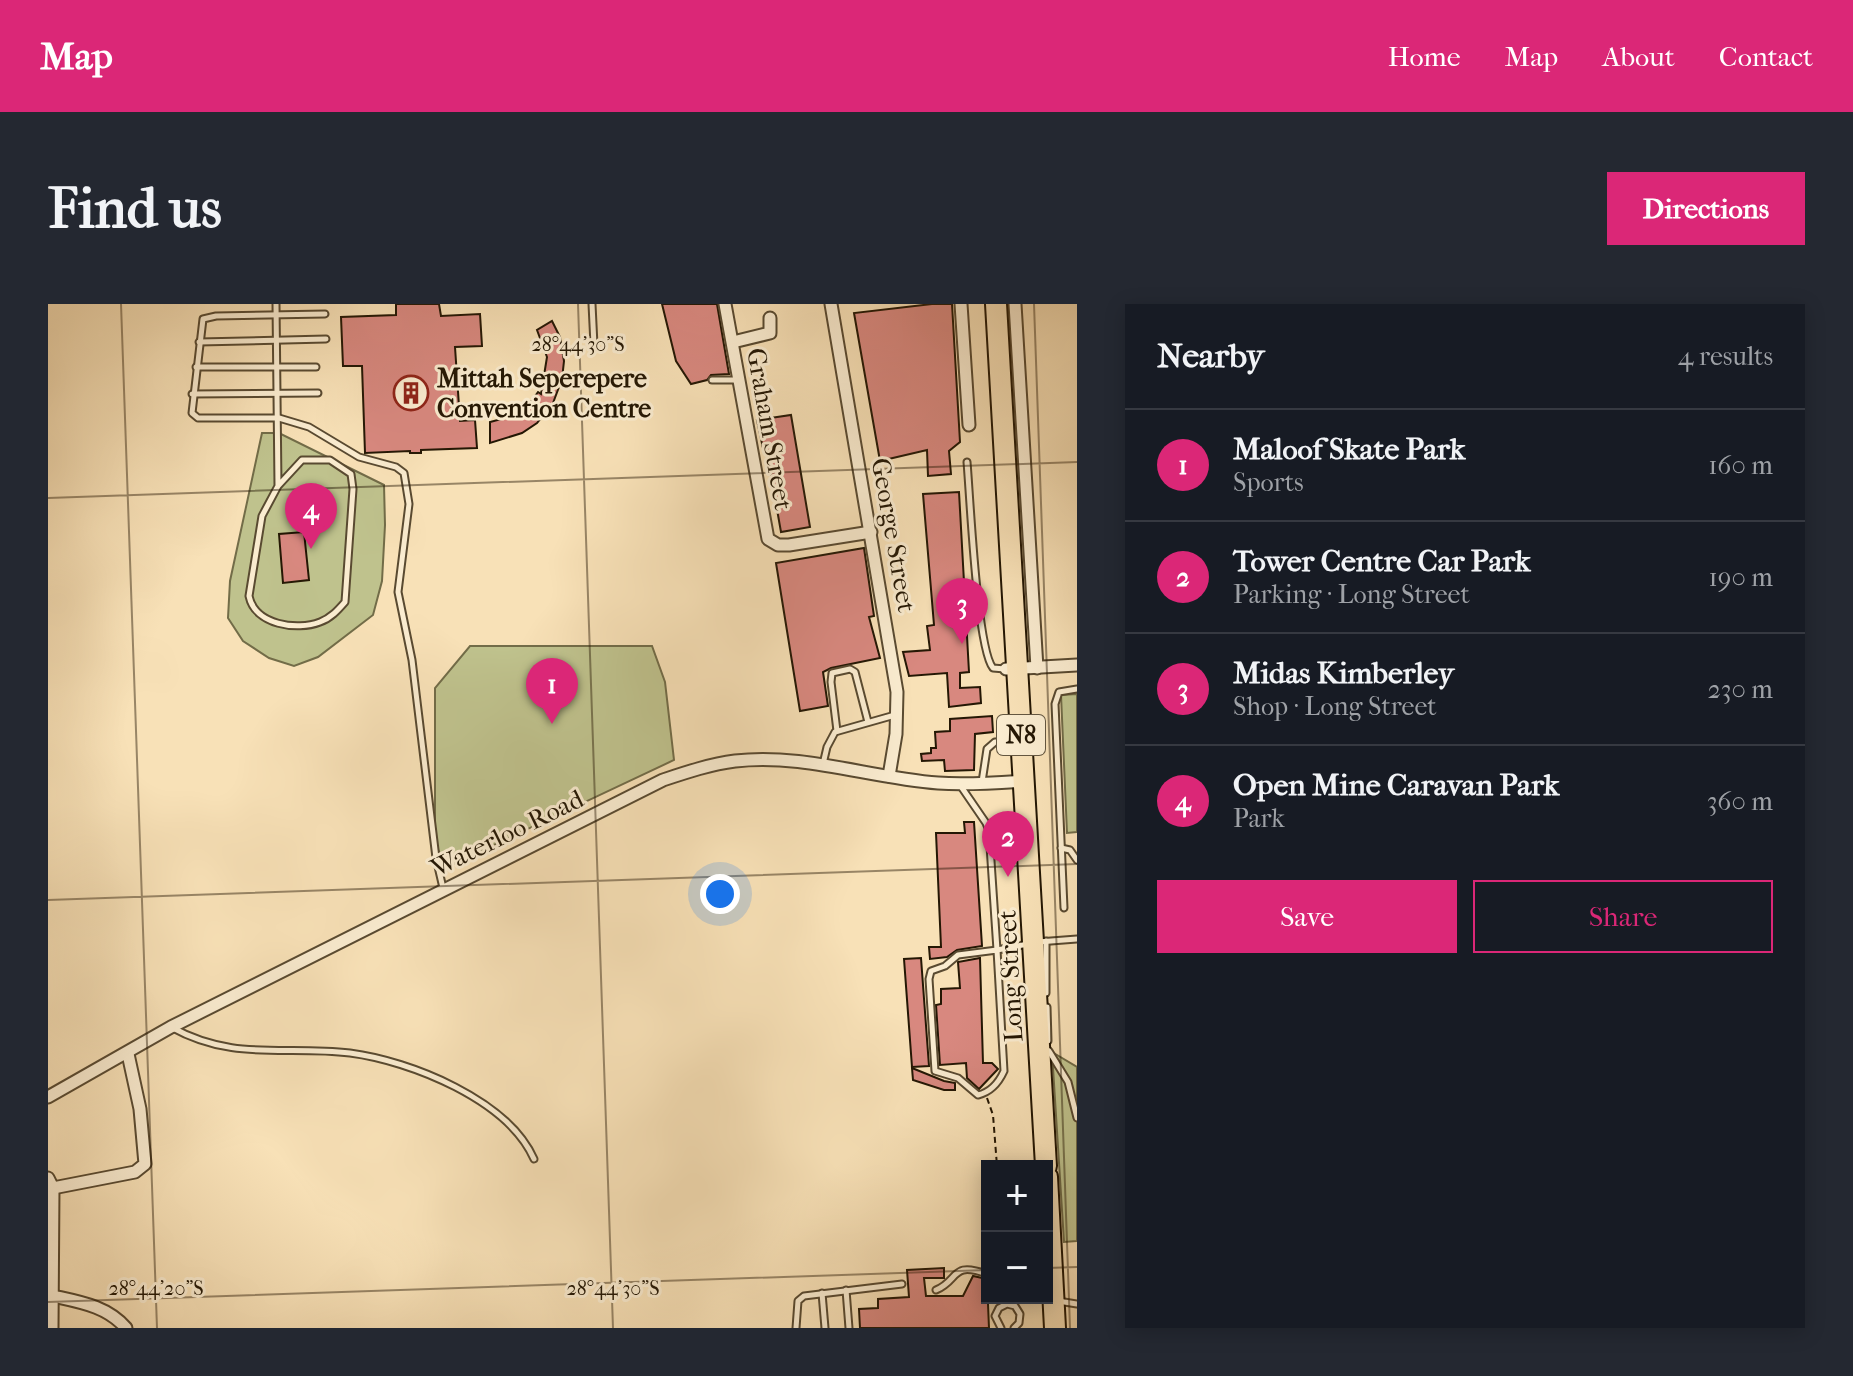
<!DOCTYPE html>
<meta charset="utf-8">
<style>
:root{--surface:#171b24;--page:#242831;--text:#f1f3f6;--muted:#9ea1a6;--line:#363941;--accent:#db2777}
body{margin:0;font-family:"IM FELL French Canon",serif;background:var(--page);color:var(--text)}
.controls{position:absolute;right:24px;bottom:24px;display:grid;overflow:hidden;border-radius:0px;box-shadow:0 4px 20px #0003}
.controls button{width:72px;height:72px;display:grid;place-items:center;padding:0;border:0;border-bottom:2px solid var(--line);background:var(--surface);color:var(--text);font:40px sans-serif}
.you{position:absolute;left:672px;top:590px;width:28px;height:28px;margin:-20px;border:6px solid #fff;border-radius:50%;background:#1a73e8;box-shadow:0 0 0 12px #1a73e833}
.badge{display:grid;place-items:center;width:52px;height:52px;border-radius:50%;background:var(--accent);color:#fff;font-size:26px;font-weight:700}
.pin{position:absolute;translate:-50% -66px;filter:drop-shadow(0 2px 4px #0008)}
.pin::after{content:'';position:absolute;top:42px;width:28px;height:24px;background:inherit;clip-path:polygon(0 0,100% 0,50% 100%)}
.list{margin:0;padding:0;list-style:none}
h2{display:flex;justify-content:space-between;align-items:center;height:104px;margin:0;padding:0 32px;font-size:34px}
h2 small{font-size:26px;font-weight:400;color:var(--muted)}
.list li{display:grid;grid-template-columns:52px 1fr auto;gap:24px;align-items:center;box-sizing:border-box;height:112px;padding:0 32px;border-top:2px solid var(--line)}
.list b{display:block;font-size:30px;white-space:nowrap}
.list p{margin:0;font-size:26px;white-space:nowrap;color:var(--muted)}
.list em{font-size:26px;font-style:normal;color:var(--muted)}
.actions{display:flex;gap:16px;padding:24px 32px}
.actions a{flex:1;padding:18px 0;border:2px solid var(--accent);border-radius:0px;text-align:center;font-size:28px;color:var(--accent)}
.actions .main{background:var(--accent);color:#fff}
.map{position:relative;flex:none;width:1029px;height:1024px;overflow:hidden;border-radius:0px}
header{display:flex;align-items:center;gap:48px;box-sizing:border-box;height:112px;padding:0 40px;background:var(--accent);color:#fff}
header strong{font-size:38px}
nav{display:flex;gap:44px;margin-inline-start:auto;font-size:28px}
.intro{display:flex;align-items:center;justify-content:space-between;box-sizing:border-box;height:192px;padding:0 48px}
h1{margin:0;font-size:56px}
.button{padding:20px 36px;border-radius:0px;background:var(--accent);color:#fff;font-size:28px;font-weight:700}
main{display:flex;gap:48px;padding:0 48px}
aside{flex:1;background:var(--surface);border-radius:0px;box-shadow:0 4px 20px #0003}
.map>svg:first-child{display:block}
</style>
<header>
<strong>Map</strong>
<nav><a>Home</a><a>Map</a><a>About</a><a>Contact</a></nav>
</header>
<div class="intro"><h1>Find us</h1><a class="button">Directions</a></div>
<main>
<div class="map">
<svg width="1029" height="1024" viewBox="0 0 1029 1024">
<rect width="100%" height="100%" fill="#f8e1b7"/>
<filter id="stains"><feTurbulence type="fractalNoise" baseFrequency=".0025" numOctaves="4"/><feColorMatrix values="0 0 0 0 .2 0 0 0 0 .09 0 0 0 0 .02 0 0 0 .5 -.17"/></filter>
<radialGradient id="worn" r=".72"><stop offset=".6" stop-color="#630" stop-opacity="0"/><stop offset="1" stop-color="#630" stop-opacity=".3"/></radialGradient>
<g fill="#bfc28d" stroke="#726c48" stroke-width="2">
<polygon points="214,129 231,129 336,181 337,221 334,277 325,311 270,353 246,362 221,354 195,337 180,314 182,277"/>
<polygon points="422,342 604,342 617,378 626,456 399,563 387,540 387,384"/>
<polygon points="1029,390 1029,528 1019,529 1013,391"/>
<polygon points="1004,748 1029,763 1029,937 1016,938"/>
</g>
<g fill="#d8887f" stroke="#241704" stroke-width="2">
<polygon points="348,0 391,0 393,12 432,10 434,42 407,43 412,117 427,116 429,144 373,146 373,149 362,149 362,147 317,149 314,62 295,62 293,13 348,11"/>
<polygon points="614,0 669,0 681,70 663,71 659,76 643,80 628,57"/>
<polygon points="884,0 904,0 912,138 901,147 903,170 880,172 879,146 832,157 806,9"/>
<polygon points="504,17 512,33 516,57 514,75 505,99 489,119 474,129 442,139 442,118 469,111 480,102 490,88 493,90 499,53 489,26"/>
<polygon points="743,111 762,223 733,228 719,149 716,149 709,116"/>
<polygon points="911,188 921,368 912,369 912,384 932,383 933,399 901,403 899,369 861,372 855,348 882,346 879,322 886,321 875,190"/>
<polygon points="256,228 261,276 235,279 231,230"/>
<polygon points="816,244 826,312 821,313 832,354 783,364 775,368 780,402 752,407 728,259"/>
<polygon points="944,412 945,428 927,430 926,466 897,467 896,456 874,457 873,450 883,449 883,444 888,444 887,428 902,427 902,415"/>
<polygon points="916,518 926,518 934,642 909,646 899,653 882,655 881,643 893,643 888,529 917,529"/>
<polygon points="873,654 881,762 864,763 856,655"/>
<polygon points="932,654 935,759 944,759 950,765 931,785 919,774 918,759 892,761 888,701 893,700 893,685 912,684 910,658"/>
<polygon points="864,764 896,777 907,779 907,786 896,786 865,776"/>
<polygon points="896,964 896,974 876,974 878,992 915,992 925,972 939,975 941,1024 812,1024 811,1005 830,1004 830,995 861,993 859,966"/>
</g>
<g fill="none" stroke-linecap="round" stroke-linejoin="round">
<g stroke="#594a31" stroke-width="9">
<g id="lane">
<path d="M228 0 230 182 214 212 201 292C207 321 249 327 272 318 283 314 290 306 297 298L305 185 303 170 282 156H254L230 182"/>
<polyline points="544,0 546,41"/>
<polyline points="277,10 168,12 155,15 144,109 150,114 231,114 261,123 311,153 348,163 356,169 361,200 350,288 364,356 388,554 395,584"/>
<polyline points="151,38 278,35"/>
<polyline points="148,63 268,63"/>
<polyline points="664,76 691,76"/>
<polyline points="144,90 270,89"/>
<path d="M919 158C922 192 929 345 945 364L957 365"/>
<polyline points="789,427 783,378 784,369 802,365 807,368 820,418"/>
<polyline points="775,460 779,443 787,428 847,411"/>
<polyline points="934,478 939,445 947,438 962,437"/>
<polyline points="912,481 938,519 941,527 949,646 980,640"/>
<polyline points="1013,544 1022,546 1029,556"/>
<polyline points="1016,604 1007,400 1011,388 1029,385"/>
<polyline points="990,638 1029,635"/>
<path d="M949 646 956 767C951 778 943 788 930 791L910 774 887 767 881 675 883 667 897 662 910 651Z"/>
<polyline points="998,689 998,637"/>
<polyline points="999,703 1000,737"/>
<path d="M123 723C186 758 237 741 302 749 363 757 460 796 486 855"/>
<polyline points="1001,747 1020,778 1029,814"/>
<polyline points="798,986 801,1024"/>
<path d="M888 986C912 976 902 957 939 970"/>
<polyline points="774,989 777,1024"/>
<polyline points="1010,997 1029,1000"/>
<polyline points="748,1024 750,997 756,992 854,980"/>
<polyline points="953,1024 947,1012 951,1004 959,1000 967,1002 972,1010 971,1019 966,1024"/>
</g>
</g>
<g stroke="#594a31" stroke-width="15">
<g id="street">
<polyline points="677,0 720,235 730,241 741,241 823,228"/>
<polyline points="783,0 849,388 848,430 841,472"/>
<polyline points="913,0 921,121"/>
<polyline points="967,0 989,364"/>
<polyline points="685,38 722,29 722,14"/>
<polyline points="958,365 1029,361"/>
<path d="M0 793 123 723 615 476C639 468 663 460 687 457 755 449 822 474 890 479 918 481 948 479 976 477"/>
<polyline points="0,874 5,884 4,1024"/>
<polyline points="5,884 87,868 97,860 92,805 80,750"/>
<path d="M5 992C32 998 59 1002 78 1024"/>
</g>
</g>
<g stroke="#241704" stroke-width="24">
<g id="highway">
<polyline points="948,0 998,862"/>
<polyline points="999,873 1007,1024"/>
</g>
</g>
<polyline stroke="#241704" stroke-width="2" stroke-dasharray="6 4" stroke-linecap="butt" points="939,794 945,811 949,862"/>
<use href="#lane" stroke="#faecd0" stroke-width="5"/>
<use href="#street" stroke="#faecd0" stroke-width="11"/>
<use href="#highway" stroke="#f8e1b7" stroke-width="20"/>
</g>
<path fill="none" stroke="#241704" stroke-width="2" stroke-opacity="0.45" d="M73 0 109 1024M530 0 565 1024M986 0 1022 1024M0 194 1029 158M0 596 1029 560M999 964 1029 963M0 998 939 966"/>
<defs>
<g id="building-ring" transform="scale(1.8)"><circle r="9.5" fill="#faecd0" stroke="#8f2418" stroke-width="1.5"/><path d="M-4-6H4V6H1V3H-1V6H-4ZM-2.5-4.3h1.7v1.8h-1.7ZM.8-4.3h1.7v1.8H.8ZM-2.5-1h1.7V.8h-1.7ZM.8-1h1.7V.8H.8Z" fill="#8f2418"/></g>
</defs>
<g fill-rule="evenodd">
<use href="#building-ring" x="363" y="89"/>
</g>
<g text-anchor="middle" stroke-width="6" stroke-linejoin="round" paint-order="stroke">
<rect fill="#faecd0" stroke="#645741" stroke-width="2" x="949" y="411" width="48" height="40" rx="6"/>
<g font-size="24" font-weight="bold" fill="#241704">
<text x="973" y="439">N8</text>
</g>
<g font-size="26" font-weight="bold" fill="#241704" stroke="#faecd0" text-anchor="start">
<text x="389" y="83">Mittah Seperepere<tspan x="389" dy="30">Convention Centre</tspan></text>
</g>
<g font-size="26" fill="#241704" stroke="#faecd0">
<text transform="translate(722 125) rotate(80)" y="9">Graham Street</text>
<text transform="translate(846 231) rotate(80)" y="9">George Street</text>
<text transform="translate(459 529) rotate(-26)" y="9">Waterloo Road</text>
<text transform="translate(962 672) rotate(-93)" y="9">Long Street</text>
</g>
</g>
<g font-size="20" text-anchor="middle" fill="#241704" stroke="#faecd0" stroke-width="6" stroke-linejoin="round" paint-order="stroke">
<text x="530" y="47">28°44'30"S</text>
<text x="108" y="991">28°44'20"S</text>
<text x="565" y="991">28°44'30"S</text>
</g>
<rect width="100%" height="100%" filter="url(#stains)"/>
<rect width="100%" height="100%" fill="url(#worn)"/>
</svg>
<div class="controls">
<button>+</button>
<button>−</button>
</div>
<div class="you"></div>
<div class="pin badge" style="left:504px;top:420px">1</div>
<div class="pin badge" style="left:960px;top:573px">2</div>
<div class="pin badge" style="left:914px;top:340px">3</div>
<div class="pin badge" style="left:263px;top:245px">4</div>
</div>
<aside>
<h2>Nearby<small>4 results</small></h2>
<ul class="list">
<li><span class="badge">1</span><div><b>Maloof Skate Park</b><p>Sports</p></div><em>160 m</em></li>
<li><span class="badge">2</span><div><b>Tower Centre Car Park</b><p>Parking · Long Street</p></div><em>190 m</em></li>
<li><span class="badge">3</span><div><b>Midas Kimberley</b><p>Shop · Long Street</p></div><em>230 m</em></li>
<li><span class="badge">4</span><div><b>Open Mine Caravan Park</b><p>Park</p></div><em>360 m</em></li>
</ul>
<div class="actions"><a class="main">Save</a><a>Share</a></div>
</aside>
</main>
